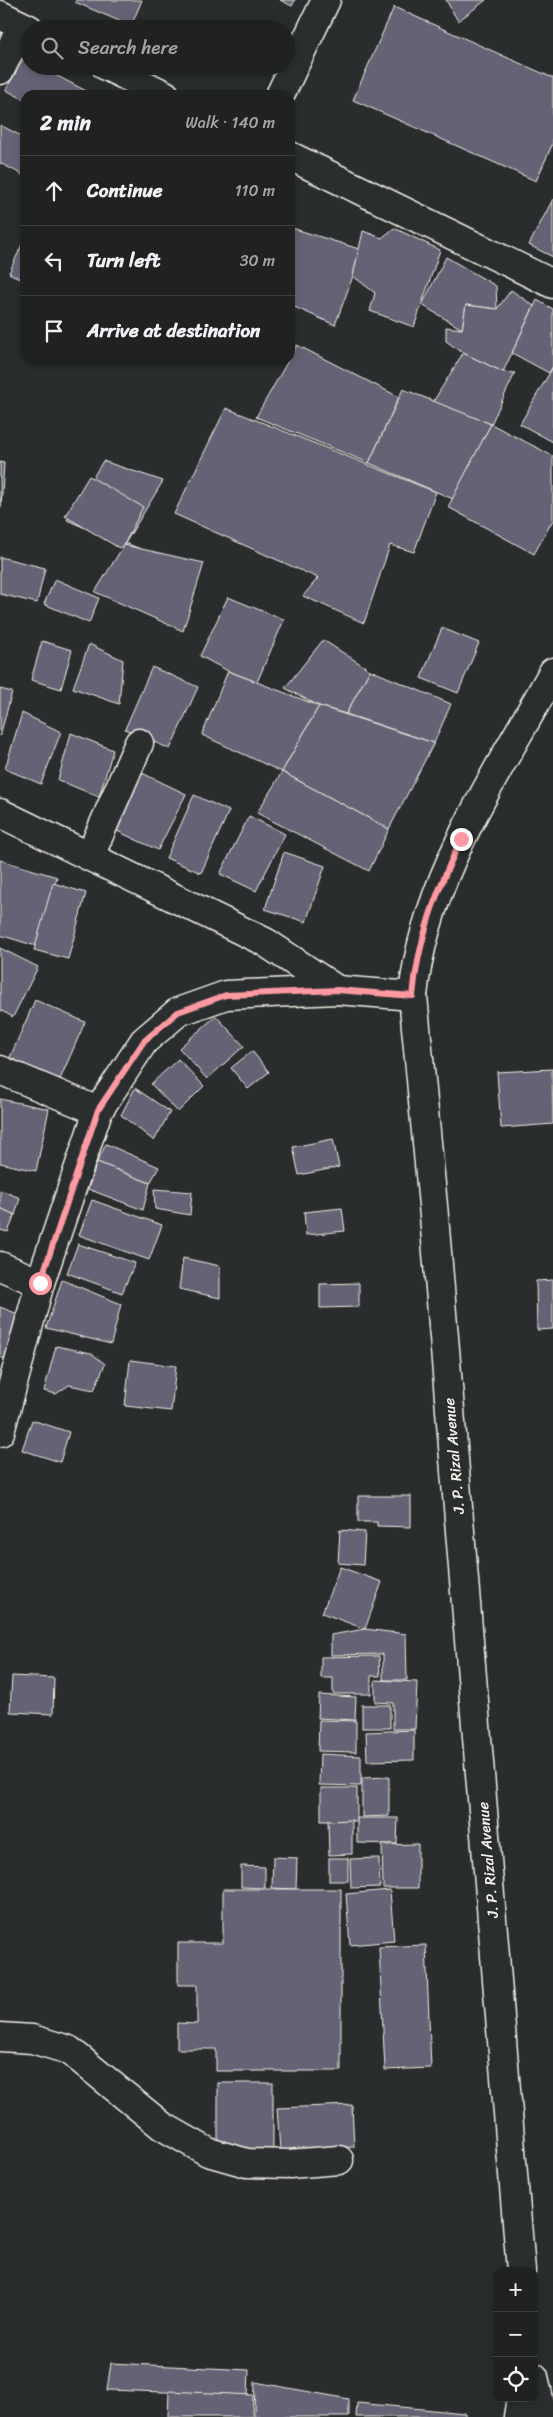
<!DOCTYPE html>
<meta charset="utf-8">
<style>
:root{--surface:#202222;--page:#282a2a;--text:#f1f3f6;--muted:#a2a4a5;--line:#3d3f40}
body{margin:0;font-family:Sriracha,sans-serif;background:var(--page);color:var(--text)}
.controls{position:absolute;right:15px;bottom:15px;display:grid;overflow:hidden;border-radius:10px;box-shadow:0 2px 8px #0003}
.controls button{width:45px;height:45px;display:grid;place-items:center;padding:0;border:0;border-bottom:1px solid var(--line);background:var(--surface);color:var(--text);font:25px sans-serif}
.stop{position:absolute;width:15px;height:15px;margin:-11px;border:4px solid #ff9aa2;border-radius:50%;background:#fff}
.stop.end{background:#ff9aa2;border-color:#fff;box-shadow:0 1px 5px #0008}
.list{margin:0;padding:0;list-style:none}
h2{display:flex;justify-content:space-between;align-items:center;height:65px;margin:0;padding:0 20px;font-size:21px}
h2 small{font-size:16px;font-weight:400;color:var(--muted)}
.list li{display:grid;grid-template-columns:32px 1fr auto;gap:15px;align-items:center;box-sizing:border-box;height:70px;padding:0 20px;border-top:1px solid var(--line)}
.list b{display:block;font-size:19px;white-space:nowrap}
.list em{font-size:16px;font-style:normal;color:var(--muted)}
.icon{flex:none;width:28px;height:28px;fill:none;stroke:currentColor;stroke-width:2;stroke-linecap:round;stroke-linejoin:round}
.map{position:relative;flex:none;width:553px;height:2417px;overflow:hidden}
.search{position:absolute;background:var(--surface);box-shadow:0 2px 8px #0003;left:20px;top:20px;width:275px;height:55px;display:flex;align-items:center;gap:12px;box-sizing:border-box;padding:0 18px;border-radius:28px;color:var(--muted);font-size:19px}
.panel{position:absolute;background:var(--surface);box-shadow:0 2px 8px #0003;left:20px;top:90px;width:275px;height:275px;border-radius:15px}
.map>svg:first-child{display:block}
</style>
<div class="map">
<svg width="553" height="2417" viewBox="0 0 553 2417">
<rect width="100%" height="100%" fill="#2a2d2e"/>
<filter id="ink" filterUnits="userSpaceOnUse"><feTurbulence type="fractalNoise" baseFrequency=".02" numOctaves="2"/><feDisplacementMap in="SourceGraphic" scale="10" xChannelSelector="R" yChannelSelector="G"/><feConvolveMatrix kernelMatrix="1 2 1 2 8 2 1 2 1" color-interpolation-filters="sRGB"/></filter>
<g filter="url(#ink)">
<g fill="#656274" stroke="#f4f1e8">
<polygon points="76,0 142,0 131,26 75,2"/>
<polygon points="280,0 295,0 292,6"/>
<polygon points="446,0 486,0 458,21"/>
<polygon points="394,7 553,78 553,143 536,181 353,100"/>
<polygon points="22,58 29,62 29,66 38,66 94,95 25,95 25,100 6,90"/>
<polygon points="0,125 25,138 25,176 0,163"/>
<polygon points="553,199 553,257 529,245"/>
<polygon points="292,228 359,249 353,276 335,325 290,305 290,234"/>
<polygon points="394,228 440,250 414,327 370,311 375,293 353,276 363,231 382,238"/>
<polygon points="25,238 25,281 9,273"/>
<polygon points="446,257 496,286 497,309 466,305 462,329 422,305"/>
<polygon points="511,290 534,306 503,372 463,353 446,341 446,327 462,329 466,305 497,309"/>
<polygon points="537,300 553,309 553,366 549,373 512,353"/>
<polygon points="297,345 399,397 369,463 256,417"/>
<polygon points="463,353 503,372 515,373 491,424 433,402"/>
<polygon points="553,367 553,442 520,424"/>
<polygon points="403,389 491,424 453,499 369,463"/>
<polygon points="226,408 436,492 414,552 390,545 364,623 303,596 318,578 174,514"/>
<polygon points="491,424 553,456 553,520 534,554 448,507"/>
<polygon points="103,461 163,481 124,545 67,520"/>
<polygon points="0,462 4,463 1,507 0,507"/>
<polygon points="89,476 143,507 125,543 119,548 65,516"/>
<polygon points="125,543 191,568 172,617 106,591"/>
<polygon points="124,545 204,563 183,631 95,592"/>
<polygon points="0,557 45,568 37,603 0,594"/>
<polygon points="55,579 99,598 89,623 44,604"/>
<polygon points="228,597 284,620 257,682 228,671 200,656"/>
<polygon points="442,628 479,643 458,693 421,678"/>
<polygon points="323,640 370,670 346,714 319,706 285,688"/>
<polygon points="42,641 72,650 61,689 31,680"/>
<polygon points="89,644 123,660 119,704 73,688"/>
<polygon points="152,667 198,687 170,749 125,729"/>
<polygon points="370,670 451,704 434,743 346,714"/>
<polygon points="228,671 319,706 282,772 202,735"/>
<polygon points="0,689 12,692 0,736"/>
<polygon points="319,706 434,743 389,829 282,772"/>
<polygon points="22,713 61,732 41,784 5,769"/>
<polygon points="71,733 113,750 99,797 58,780"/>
<polygon points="140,772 186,794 158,850 113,829"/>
<polygon points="282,772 389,829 369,871 257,813"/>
<polygon points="194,795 229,811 201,873 166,858"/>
<polygon points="249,816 285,834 256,891 220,874"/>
<polygon points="284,852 325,866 306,922 265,909"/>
<polygon points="0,860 57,877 36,946 0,935"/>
<polygon points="53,883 86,893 68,959 34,950"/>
<polygon points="0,948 38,967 13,1017 0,1010"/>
<polygon points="35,1000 85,1022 58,1084 8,1062"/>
<polygon points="216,1016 244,1046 207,1079 179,1048"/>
<polygon points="252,1051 269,1072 248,1089 231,1068"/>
<polygon points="178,1059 204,1086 178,1112 151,1084"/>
<polygon points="552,1069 553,1124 501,1128 497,1072"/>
<polygon points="135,1088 170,1112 154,1141 121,1115"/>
<polygon points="0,1099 49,1109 36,1171 0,1163"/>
<polygon points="333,1139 339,1167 299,1175 293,1147"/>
<polygon points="106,1144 159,1167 150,1183 97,1162"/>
<polygon points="97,1162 150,1183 143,1210 88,1189"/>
<polygon points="154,1189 192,1192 190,1215 155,1209"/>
<polygon points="0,1190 20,1198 15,1215 0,1208"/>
<polygon points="92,1200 162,1225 149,1260 79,1235"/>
<polygon points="0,1208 15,1215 8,1232 0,1230"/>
<polygon points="342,1208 345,1231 306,1235 304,1212"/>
<polygon points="78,1244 135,1263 122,1293 67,1273"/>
<polygon points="183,1258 220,1266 220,1298 179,1289"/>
<polygon points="62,1280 121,1304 111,1344 46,1328"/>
<polygon points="553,1280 553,1329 537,1330 536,1281"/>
<polygon points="359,1283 359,1307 320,1308 320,1284"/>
<polygon points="0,1307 28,1318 11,1361 0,1357"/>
<polygon points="56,1346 91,1353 105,1364 94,1390 69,1385 56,1394 44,1391"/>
<polygon points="130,1360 176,1366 171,1411 125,1406"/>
<polygon points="32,1420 69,1432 60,1462 22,1450"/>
<polygon points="358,1496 411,1496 411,1527 377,1526 377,1522 358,1522"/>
<polygon points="340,1530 365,1532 363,1565 338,1563"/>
<polygon points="340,1567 382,1582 365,1629 322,1613"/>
<polygon points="365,1629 406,1634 407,1680 383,1680 383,1654 331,1655 331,1635"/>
<polygon points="379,1656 380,1676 371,1676 371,1694 333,1694 333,1678 321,1678 321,1657"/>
<polygon points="12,1676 54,1678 53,1714 10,1712"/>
<polygon points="375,1680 417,1682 415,1729 393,1729 393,1703 375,1702"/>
<polygon points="319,1695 356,1697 355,1720 318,1718"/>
<rect x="362" y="1705" width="28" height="23"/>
<polygon points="319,1720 356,1721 356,1752 318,1751"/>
<polygon points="414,1730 414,1760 367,1761 366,1732"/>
<polygon points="320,1754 361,1756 361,1786 319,1785"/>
<polygon points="389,1777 389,1816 362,1817 362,1778"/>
<rect x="321" y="1788" width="36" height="33"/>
<polygon points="357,1818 398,1818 397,1844 357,1843"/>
<polygon points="352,1820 352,1854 329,1855 328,1821"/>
<polygon points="418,1844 418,1888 383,1888 382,1845"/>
<polygon points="273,1857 297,1858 296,1889 272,1888"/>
<rect x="329" y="1858" width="19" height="23"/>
<polygon points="379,1858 380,1887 351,1888 350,1859"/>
<polygon points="241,1866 265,1867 265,1888 241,1887"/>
<polygon points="223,1889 341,1889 341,2071 216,2071 216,2049 177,2049 177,2023 197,2024 197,1985 178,1985 178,1943 223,1943"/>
<polygon points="390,1890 394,1941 350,1945 346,1894"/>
<polygon points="426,1945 431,2068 385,2070 379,1947"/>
<rect x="218" y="2083" width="55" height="72"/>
<polygon points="352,2105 354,2147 280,2150 277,2108"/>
<polygon points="111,2363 249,2370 248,2395 107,2390"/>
<polygon points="255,2382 349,2399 349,2417 254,2417"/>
<polygon points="169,2391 253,2395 252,2417 168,2417"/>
<polygon points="357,2403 465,2413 465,2417 356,2417"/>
</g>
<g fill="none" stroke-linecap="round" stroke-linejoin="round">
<g stroke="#f4f1e8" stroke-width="31">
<g id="minor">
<polyline points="0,15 29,29"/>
<polyline points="106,66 165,95"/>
<polyline points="0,70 22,26"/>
<polyline points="280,95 326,0"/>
<polyline points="290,156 553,284"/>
<polyline points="0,813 265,942 337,990"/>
<polyline points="90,856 139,743"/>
<polyline points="0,1070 98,1111"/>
<polyline points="0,1266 40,1283"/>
<polyline points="0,2037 32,2039 69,2050 162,2126 208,2152 247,2163 289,2164 339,2160"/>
</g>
</g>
<g stroke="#f4f1e8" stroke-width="31">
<polyline id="tertiary" points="0,1432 40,1283 98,1111 144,1041 178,1012 226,995 337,990 413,996"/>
</g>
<g stroke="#f4f1e8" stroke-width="31">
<g id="primary">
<path d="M521 2271 434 1216 413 996C424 879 498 773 553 672"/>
<polyline points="534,2377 543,2417"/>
<polyline points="518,2417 521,2398"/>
</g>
</g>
<use href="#minor" stroke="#2a2d2e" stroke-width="28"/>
<use href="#tertiary" stroke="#2a2d2e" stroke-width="28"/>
<use href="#primary" stroke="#2a2d2e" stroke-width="28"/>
</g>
</g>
<g fill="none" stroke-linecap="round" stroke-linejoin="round" filter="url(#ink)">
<path stroke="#ff9aa2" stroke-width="6" d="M40 1283 98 1110 144 1041 178 1012 226 995 337 990 413 996C418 938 437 891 461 839"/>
</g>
<g text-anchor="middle" stroke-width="4" stroke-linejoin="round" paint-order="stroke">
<g font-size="15" fill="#f4f1e8" stroke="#2a2d2e">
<text transform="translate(454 1456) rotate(-95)" y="5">J. P. Rizal Avenue</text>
<text transform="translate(488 1860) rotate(-95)" y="5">J. P. Rizal Avenue</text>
</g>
</g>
</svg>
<div class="controls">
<button>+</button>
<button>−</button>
<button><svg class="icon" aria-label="locate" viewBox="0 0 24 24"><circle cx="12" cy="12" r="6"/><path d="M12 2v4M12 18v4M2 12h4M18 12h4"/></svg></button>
</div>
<div class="stop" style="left:40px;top:1283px"></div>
<div class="stop end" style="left:461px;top:839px"></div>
<div class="search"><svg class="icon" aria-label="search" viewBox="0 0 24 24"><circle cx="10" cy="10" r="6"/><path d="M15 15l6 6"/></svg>Search here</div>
<section class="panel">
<h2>2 min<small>Walk · 140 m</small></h2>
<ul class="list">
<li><svg class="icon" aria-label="ahead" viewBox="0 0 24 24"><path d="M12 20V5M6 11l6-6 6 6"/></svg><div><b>Continue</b></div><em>110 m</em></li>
<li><svg class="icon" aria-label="left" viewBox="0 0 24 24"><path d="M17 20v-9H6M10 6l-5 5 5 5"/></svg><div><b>Turn left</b></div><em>30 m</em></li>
<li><svg class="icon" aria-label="arrive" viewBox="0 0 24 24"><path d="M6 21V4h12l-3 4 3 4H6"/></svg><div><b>Arrive at destination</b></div></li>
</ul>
</section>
</div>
